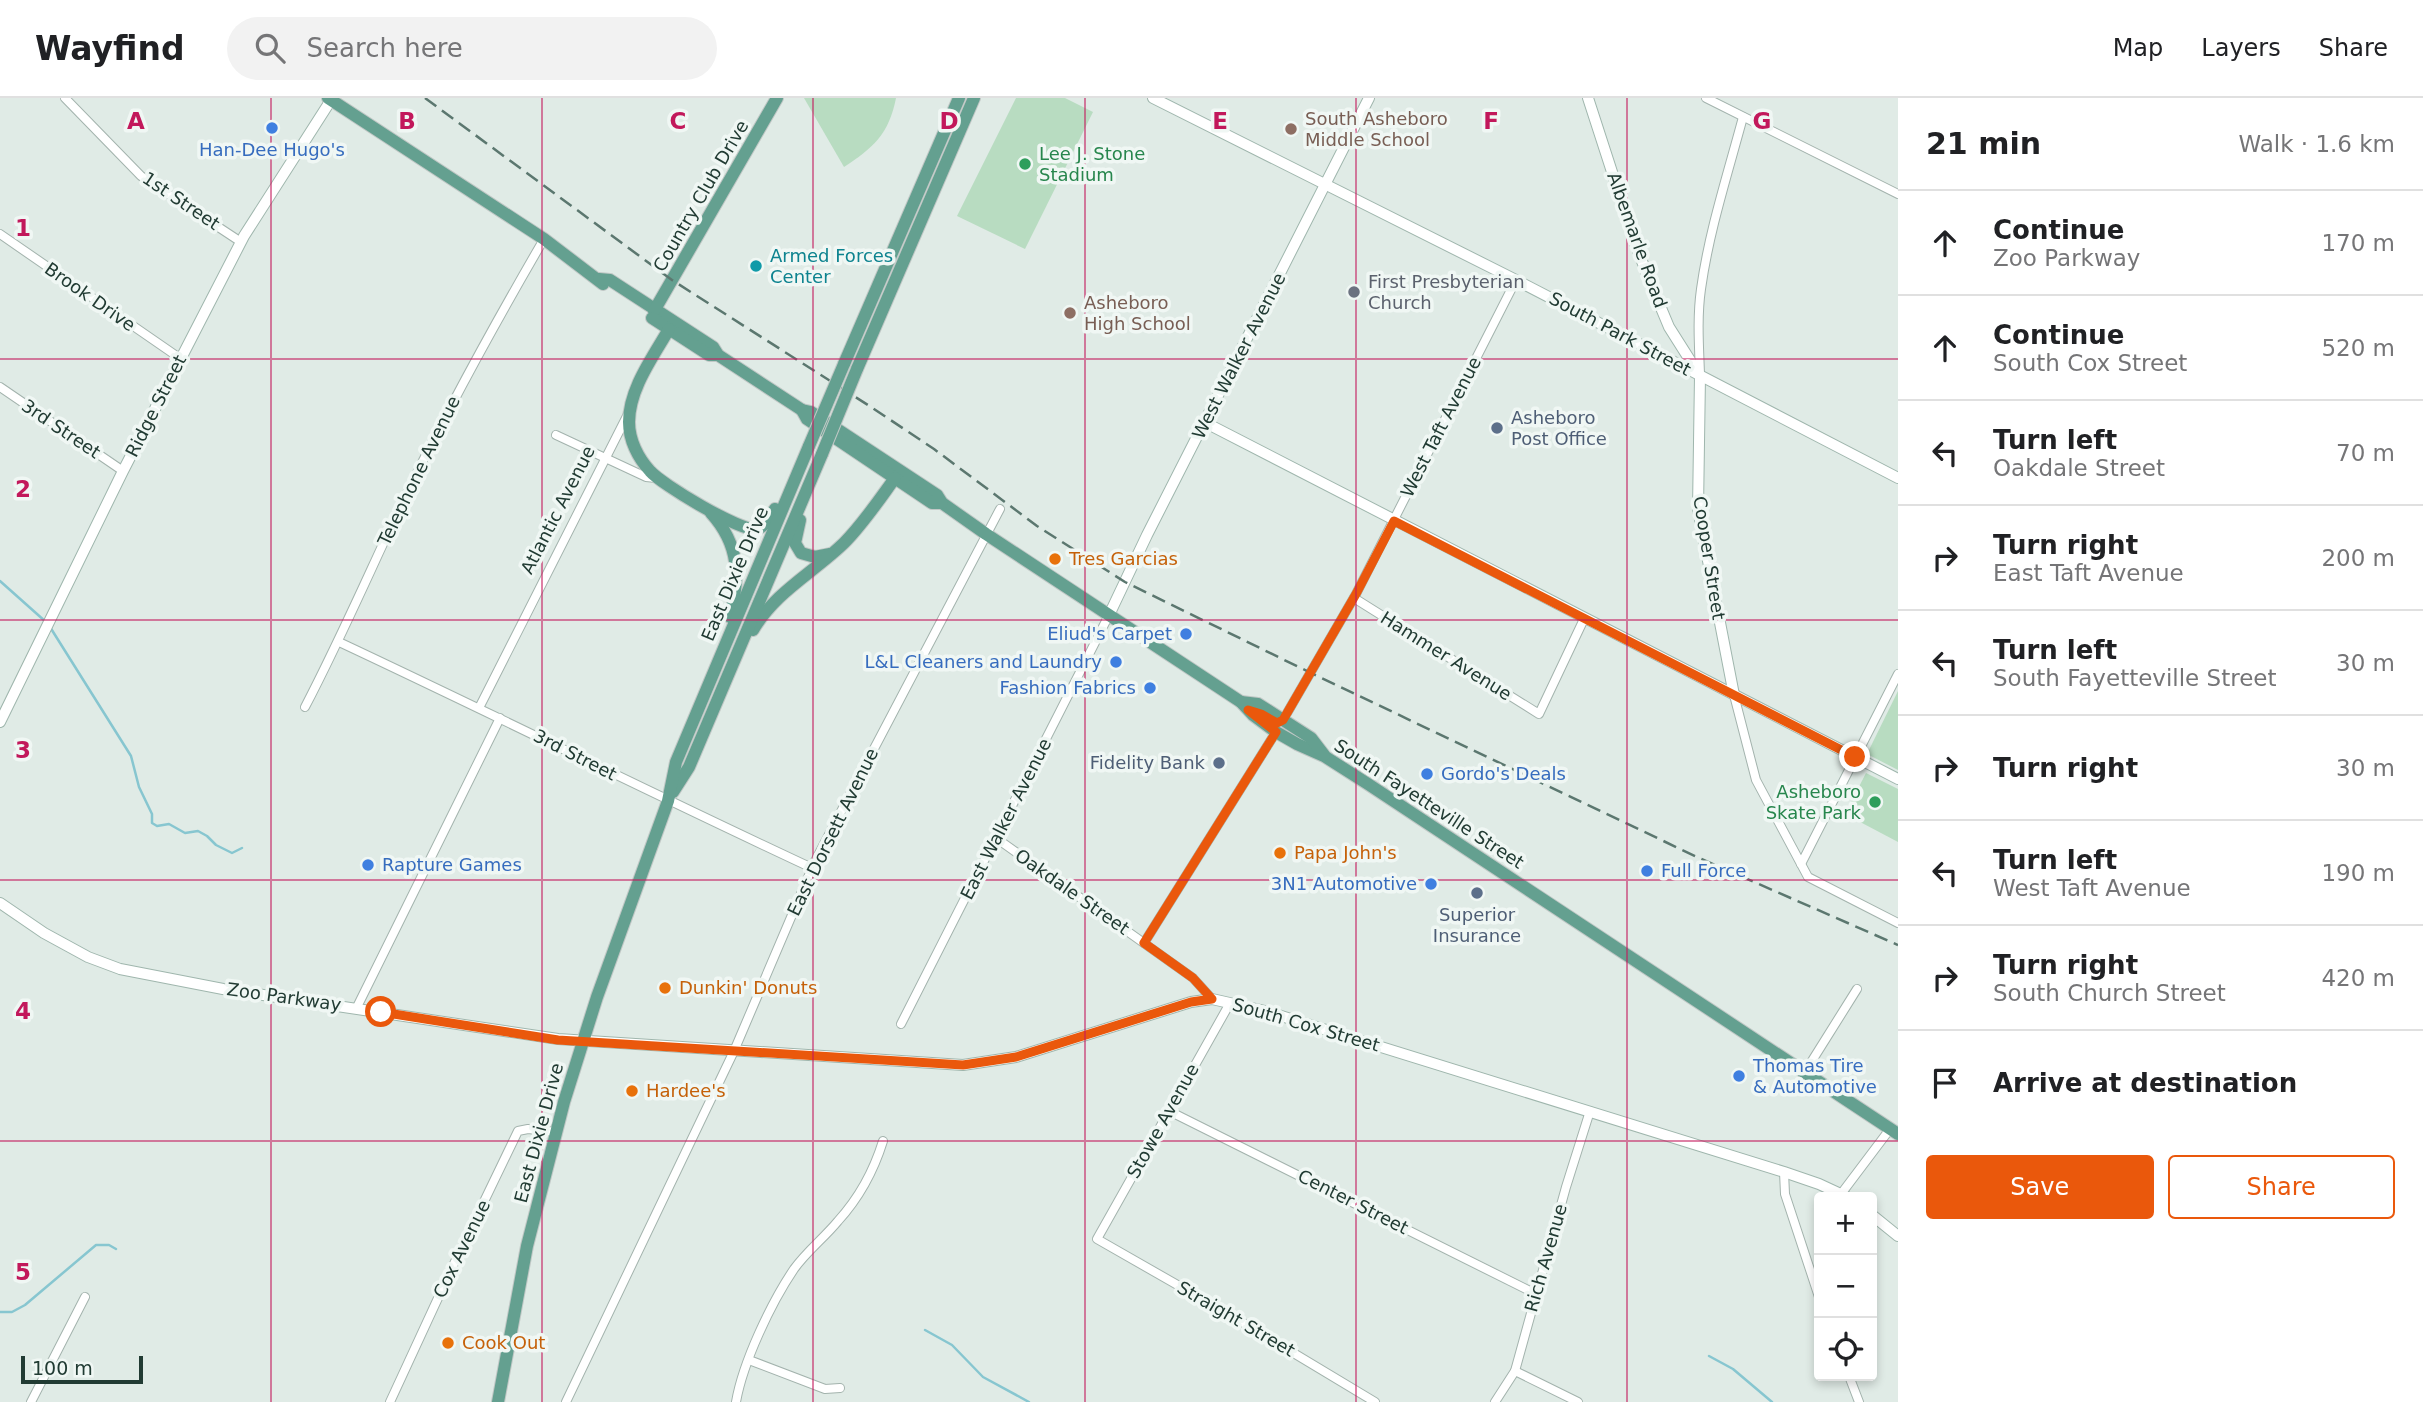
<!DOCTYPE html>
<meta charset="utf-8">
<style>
:root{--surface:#fff;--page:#f2f2f2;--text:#202124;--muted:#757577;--line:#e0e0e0;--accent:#ea580c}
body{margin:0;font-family:"DejaVu Sans",sans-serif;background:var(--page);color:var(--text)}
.controls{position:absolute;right:21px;bottom:21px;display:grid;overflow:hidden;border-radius:7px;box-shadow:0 4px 10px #0003}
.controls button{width:63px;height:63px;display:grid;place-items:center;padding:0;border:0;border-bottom:2px solid var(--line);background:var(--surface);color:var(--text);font:35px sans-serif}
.scale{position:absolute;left:21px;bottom:18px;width:122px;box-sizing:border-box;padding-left:7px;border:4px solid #213b33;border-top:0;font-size:19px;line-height:24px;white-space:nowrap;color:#213b33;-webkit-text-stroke:5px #f0f7f4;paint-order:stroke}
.stop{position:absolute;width:21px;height:21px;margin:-16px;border:5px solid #ea580c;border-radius:50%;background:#fff}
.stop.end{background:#ea580c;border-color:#fff;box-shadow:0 2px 7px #0008}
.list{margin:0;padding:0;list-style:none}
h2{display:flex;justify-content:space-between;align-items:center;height:91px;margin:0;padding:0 28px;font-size:30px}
h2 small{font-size:23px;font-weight:400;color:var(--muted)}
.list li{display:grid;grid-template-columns:46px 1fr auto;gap:21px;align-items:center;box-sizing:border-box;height:105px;padding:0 28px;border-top:2px solid var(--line)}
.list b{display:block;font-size:26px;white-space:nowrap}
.list p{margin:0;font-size:23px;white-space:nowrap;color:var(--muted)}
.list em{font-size:23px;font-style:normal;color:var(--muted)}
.actions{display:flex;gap:14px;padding:21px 28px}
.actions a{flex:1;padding:16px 0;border:2px solid var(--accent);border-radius:7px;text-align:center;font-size:24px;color:var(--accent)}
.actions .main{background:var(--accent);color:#fff}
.icon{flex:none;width:38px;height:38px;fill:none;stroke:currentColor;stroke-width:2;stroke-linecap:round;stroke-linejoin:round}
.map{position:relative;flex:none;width:1898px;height:1304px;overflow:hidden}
header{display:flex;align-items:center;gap:42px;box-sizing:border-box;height:98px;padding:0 35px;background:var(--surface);border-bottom:2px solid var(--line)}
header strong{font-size:33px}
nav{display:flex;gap:38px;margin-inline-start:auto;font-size:24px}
.search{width:490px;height:63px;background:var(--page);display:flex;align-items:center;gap:18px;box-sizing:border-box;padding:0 24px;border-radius:38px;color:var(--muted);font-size:26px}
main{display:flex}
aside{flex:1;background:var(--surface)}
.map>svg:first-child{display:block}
</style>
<header>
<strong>Wayfind</strong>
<div class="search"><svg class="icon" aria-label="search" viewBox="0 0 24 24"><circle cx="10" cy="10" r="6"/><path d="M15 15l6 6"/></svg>Search here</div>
<nav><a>Map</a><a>Layers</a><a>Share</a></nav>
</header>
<main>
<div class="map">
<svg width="1898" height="1304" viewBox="0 0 1898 1304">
<rect width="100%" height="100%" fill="#e0ebe6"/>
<g fill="#b8dcc1">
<path d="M804 0H896C889 36 873 50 844 69Z"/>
<polygon points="1016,0 1065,0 1093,14 1025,151 957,118"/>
<polygon points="1898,593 1898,672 1867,656"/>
<polygon points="1866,675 1898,691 1898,744 1845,716"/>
</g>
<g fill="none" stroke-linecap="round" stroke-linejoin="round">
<g stroke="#87c6d0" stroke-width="2.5">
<polyline points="0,483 46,524"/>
<polyline points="50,529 131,658 139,689 152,716 152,725 157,728 169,726 185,735 198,733 207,738 216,747 232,755 242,750"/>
<polyline points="0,1214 12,1214 25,1207 96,1147 109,1147 116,1151"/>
<polyline points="925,1232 952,1247 983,1279 1029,1304"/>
<polyline points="1709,1258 1733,1271 1772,1304"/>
</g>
<g stroke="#a3b3ad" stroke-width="10">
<g id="street">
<polyline points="65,0 141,78 241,144"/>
<polyline points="1706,0 1898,96"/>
<polyline points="0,136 181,261"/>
<path d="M1700 276C1699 248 1697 219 1701 191 1709 133 1728 75 1743 19"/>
<polyline points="0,289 123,373"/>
<polyline points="556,337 646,379 656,380"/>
<polyline points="1354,500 1539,616 1584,521"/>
<path d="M339 544C497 618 653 696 812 770"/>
<polyline points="1734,597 1756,682 1808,779 1898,825"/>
<path d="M305 609C338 546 366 482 396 418 441 323 491 232 544 141"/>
<polyline points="479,610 628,316"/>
<polyline points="1283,622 1356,496 1516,182"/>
<polyline points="996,740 1193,880 1212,901"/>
<polyline points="1801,766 1898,576"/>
<polyline points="1144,845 1276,634"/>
<polyline points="1230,905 1097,1141 1237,1221 1375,1304"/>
<polyline points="357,909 500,620"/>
<polyline points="901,926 1110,515"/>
<polyline points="1805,974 1857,891"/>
<polyline points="1169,1013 1536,1196"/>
<polyline points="1784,1074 1785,1096 1819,1199"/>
<polyline points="1841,1096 1890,1031"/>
<polyline points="749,1262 825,1291 840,1290"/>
<polyline points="1515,1273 1578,1304"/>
<polyline points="1849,1278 1859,1304"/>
<polyline points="31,1304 85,1199"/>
<polyline points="390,1304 451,1172 518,1033 528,1031 556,1034"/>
<polyline points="566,1304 734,953 815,763 1000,411"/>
<path d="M736 1304C743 1264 771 1205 794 1171 807 1153 824 1140 838 1123 858 1101 874 1072 883 1043"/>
<polyline points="1495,1304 1515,1273 1566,1089 1590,1013"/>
</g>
</g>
<g stroke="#9fb6ad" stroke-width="12">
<g id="secondary">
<polyline points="1153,0 1516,182 1898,380"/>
<polyline points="1588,0 1636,148 1651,186 1669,229 1700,278 1698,411 1734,597"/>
<polyline points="1206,325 1898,681"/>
<polyline points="1110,515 1147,437 1369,0"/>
<polyline points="0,624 123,373 244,138 331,2"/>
<polyline points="0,805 44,835 88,859 120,871 223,891 558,941 963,967 1016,959 1191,904 1212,901 1265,913 1784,1074 1819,1086 1847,1099"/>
<polyline points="1872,1117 1898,1138"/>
</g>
</g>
<g stroke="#c1c8c6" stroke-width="14">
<g id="primary">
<polyline points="328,0 544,141 603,186"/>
<polyline points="599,181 610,182 713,249 718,257 802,312 811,314 937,397 942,405 986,436 1241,604 1253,617 1276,634 1297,646 1324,658 1368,686 1898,1036"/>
<polyline points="654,213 777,0"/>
<polyline points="652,220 709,257 718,257"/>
<path d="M669 231C653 259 629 291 629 324 629 342 638 360 650 373 661 386 742 435 757 431 766 428 770 418 775 411"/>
<polyline points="844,266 959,0"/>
<polyline points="857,271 974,0"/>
<polyline points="802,312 807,321 932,405 942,405"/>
<path d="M711 415C740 447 740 479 730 519"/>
<polyline points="800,422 795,445 801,455 815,459 830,456"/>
<path d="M753 532C775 494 813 475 844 445 863 426 879 402 895 380"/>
<polyline points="1241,604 1258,606 1283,622 1311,640 1324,657"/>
<polyline points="673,694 689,669 822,356"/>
<polyline points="498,1304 527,1148 564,1004 597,899 668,703 676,664 809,348"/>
</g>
</g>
<use href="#street" stroke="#fff" stroke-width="8"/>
<use href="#secondary" stroke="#fff" stroke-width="10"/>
<use href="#primary" stroke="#64a090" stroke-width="12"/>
<polyline stroke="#5b776f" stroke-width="2.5" stroke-dasharray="14 7" stroke-linecap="butt" points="425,0 672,182 871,309 934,351 1037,428 1125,484 1311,575 1697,759 1898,847"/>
<g stroke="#c1c8c6" stroke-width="14" stroke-linecap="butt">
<g id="primary-bridge">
<polyline points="809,348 844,266"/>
<polyline points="822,356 857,271"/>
</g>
</g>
<use href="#primary-bridge" stroke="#64a090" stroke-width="12"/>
</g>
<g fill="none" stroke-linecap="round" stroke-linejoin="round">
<polyline stroke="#ea580c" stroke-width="9" points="381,914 558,942 963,967 1016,959 1191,904 1212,901 1193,880 1144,845 1276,634 1248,612 1261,616 1277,625 1283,622 1356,496 1394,423 1855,659"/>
</g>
<path fill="none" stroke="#c2185b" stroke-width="2" stroke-opacity="0.55" d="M271 0V1304M542 0V1304M813 0V1304M1085 0V1304M1356 0V1304M1627 0V1304M0 261H1898M0 522H1898M0 782H1898M0 1043H1898"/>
<g fill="#3f7fe0" stroke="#f0f7f4" stroke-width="2.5">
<circle cx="272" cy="30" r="7"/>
<circle cx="1186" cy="536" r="7"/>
<circle cx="1116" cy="564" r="7"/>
<circle cx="1150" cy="590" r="7"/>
<circle cx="1427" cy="676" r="7"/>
<circle cx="368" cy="767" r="7"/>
<circle cx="1647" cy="773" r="7"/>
<circle cx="1431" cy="786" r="7"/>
<circle cx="1739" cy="978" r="7"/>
</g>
<g fill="#8d6e63" stroke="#f0f7f4" stroke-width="2.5">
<circle cx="1291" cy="31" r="7"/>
<circle cx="1070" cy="215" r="7"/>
</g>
<g fill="#2e9e5b" stroke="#f0f7f4" stroke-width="2.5">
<circle cx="1025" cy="66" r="7"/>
<circle cx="1875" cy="704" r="7"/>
</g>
<circle fill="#0f9aa8" stroke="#f0f7f4" stroke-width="2.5" cx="756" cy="168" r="7"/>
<circle fill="#6b7280" stroke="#f0f7f4" stroke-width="2.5" cx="1354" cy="194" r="7"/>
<g fill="#5c6f8a" stroke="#f0f7f4" stroke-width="2.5">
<circle cx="1497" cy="330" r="7"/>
<circle cx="1219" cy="665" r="7"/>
<circle cx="1477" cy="795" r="7"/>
</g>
<g fill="#e8710a" stroke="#f0f7f4" stroke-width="2.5">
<circle cx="1055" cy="461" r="7"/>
<circle cx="1280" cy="755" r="7"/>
<circle cx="665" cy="890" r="7"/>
<circle cx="632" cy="993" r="7"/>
<circle cx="448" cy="1245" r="7"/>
</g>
<g text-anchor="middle" stroke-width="7" stroke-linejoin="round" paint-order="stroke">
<g font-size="18" fill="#785e54" stroke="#f0f7f4" text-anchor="start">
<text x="1305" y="27">South Asheboro<tspan x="1305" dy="21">Middle School</tspan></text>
<text x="1084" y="211">Asheboro<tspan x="1084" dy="21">High School</tspan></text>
</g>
<g font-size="18" fill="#366cbe" stroke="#f0f7f4" text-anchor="end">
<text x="272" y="58" text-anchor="middle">Han-Dee Hugo's</text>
<text x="1172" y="542">Eliud's Carpet</text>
<text x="1102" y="570">L&amp;L Cleaners and Laundry</text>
<text x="1136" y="596">Fashion Fabrics</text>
<text x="1441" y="682" text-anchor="start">Gordo's Deals</text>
<text x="382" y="773" text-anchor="start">Rapture Games</text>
<text x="1661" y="779" text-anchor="start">Full Force</text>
<text x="1417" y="792">3N1 Automotive</text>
<text x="1753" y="974" text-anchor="start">Thomas Tire<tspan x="1753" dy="21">&amp; Automotive</tspan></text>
</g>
<g font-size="18" fill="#27864d" stroke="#f0f7f4" text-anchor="start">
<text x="1039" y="62">Lee J. Stone<tspan x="1039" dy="21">Stadium</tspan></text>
<text x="1861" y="700" text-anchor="end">Asheboro<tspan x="1861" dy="21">Skate Park</tspan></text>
</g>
<g font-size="18" fill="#213b33" stroke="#f0f7f4">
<text transform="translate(701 98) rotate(-60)" y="6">Country Club Drive</text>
<text transform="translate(181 103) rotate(34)" y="6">1st Street</text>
<text transform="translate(1637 142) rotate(70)" y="6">Albemarle Road</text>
<text transform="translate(90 199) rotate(35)" y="6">Brook Drive</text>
<text transform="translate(1620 236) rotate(28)" y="6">South Park Street</text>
<text transform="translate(1239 258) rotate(-63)" y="6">West Walker Avenue</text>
<text transform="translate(156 308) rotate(-63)" y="6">Ridge Street</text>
<text transform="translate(1441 329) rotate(-63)" y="6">West Taft Avenue</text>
<text transform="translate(61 331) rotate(34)" y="6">3rd Street</text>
<text transform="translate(419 373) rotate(-64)" y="6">Telephone Avenue</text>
<text transform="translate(558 412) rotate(-63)" y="6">Atlantic Avenue</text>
<text transform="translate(1709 460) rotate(81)" y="6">Cooper Street</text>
<text transform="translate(735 476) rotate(-67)" y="6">East Dixie Drive</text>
<text transform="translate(1446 558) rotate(32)" y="6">Hammer Avenue</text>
<text transform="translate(575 657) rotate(27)" y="6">3rd Street</text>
<text transform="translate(1429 706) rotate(33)" y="6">South Fayetteville Street</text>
<text transform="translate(1006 721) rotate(-63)" y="6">East Walker Avenue</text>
<text transform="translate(833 734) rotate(-64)" y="6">East Dorsett Avenue</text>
<text transform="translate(1072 794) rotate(35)" y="6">Oakdale Street</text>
<text transform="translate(284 899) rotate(8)" y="6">Zoo Parkway</text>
<text transform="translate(1306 927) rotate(16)" y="6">South Cox Street</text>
<text transform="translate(1163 1023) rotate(-61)" y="6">Stowe Avenue</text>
<text transform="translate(539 1035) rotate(-75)" y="6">East Dixie Drive</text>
<text transform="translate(1353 1104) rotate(27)" y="6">Center Street</text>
<text transform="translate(462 1151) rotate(-64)" y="6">Cox Avenue</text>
<text transform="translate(1546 1160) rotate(-74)" y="6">Rich Avenue</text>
<text transform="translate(1236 1221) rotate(30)" y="6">Straight Street</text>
</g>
<g font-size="18" fill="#0d838f" stroke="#f0f7f4" text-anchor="start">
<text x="770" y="164">Armed Forces<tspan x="770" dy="21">Center</tspan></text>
</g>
<g font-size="18" fill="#5b616d" stroke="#f0f7f4" text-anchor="start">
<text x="1368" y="190">First Presbyterian<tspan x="1368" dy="21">Church</tspan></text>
</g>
<g font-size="18" fill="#4e5e75" stroke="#f0f7f4" text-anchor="start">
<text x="1511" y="326">Asheboro<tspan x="1511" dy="21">Post Office</tspan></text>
<text x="1205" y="671" text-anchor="end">Fidelity Bank</text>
<text x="1477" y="823" text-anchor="middle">Superior<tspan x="1477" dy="21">Insurance</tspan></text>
</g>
<g font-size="18" fill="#c56008" stroke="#f0f7f4" text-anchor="start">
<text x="1069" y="467">Tres Garcias</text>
<text x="1294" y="761">Papa John's</text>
<text x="679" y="896">Dunkin' Donuts</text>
<text x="646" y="999">Hardee's</text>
<text x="462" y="1251">Cook Out</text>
</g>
</g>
<g font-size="23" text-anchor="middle" font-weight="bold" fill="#c2185b" stroke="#f0f7f4" stroke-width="7" stroke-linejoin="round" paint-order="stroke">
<text x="136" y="31">A</text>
<text x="407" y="31">B</text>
<text x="678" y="31">C</text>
<text x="949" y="31">D</text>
<text x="1220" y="31">E</text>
<text x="1491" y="31">F</text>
<text x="1762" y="31">G</text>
<text x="23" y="138">1</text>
<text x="23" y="399">2</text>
<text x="23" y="660">3</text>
<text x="23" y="921">4</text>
<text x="23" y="1182">5</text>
</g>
</svg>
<div class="controls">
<button>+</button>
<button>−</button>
<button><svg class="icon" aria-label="locate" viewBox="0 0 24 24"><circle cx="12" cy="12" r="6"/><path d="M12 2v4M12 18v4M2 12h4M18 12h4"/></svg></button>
</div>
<div class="scale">100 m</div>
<div class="stop" style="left:381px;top:914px"></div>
<div class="stop end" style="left:1855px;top:659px"></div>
</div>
<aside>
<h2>21 min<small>Walk · 1.6 km</small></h2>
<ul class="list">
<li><svg class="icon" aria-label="ahead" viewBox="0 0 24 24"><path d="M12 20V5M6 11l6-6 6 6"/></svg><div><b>Continue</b><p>Zoo Parkway</p></div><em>170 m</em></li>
<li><svg class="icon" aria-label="ahead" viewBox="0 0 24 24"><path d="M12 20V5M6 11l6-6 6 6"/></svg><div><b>Continue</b><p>South Cox Street</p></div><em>520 m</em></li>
<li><svg class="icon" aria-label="left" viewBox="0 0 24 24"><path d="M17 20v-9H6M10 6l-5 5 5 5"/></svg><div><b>Turn left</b><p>Oakdale Street</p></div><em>70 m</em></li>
<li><svg class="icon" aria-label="right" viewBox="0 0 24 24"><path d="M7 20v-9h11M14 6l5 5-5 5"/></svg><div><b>Turn right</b><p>East Taft Avenue</p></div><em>200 m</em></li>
<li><svg class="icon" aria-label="left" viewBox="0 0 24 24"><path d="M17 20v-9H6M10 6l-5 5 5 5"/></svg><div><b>Turn left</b><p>South Fayetteville Street</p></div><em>30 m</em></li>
<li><svg class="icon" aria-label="right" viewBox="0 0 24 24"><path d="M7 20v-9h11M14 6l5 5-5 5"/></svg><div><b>Turn right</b></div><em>30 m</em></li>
<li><svg class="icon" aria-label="left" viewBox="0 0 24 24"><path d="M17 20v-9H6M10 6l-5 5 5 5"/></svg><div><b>Turn left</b><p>West Taft Avenue</p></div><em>190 m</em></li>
<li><svg class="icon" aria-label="right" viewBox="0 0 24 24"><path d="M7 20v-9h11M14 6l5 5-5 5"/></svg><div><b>Turn right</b><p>South Church Street</p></div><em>420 m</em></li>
<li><svg class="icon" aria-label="arrive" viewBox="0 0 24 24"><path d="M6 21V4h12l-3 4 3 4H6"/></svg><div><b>Arrive at destination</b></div></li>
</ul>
<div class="actions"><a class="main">Save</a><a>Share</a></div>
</aside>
</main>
